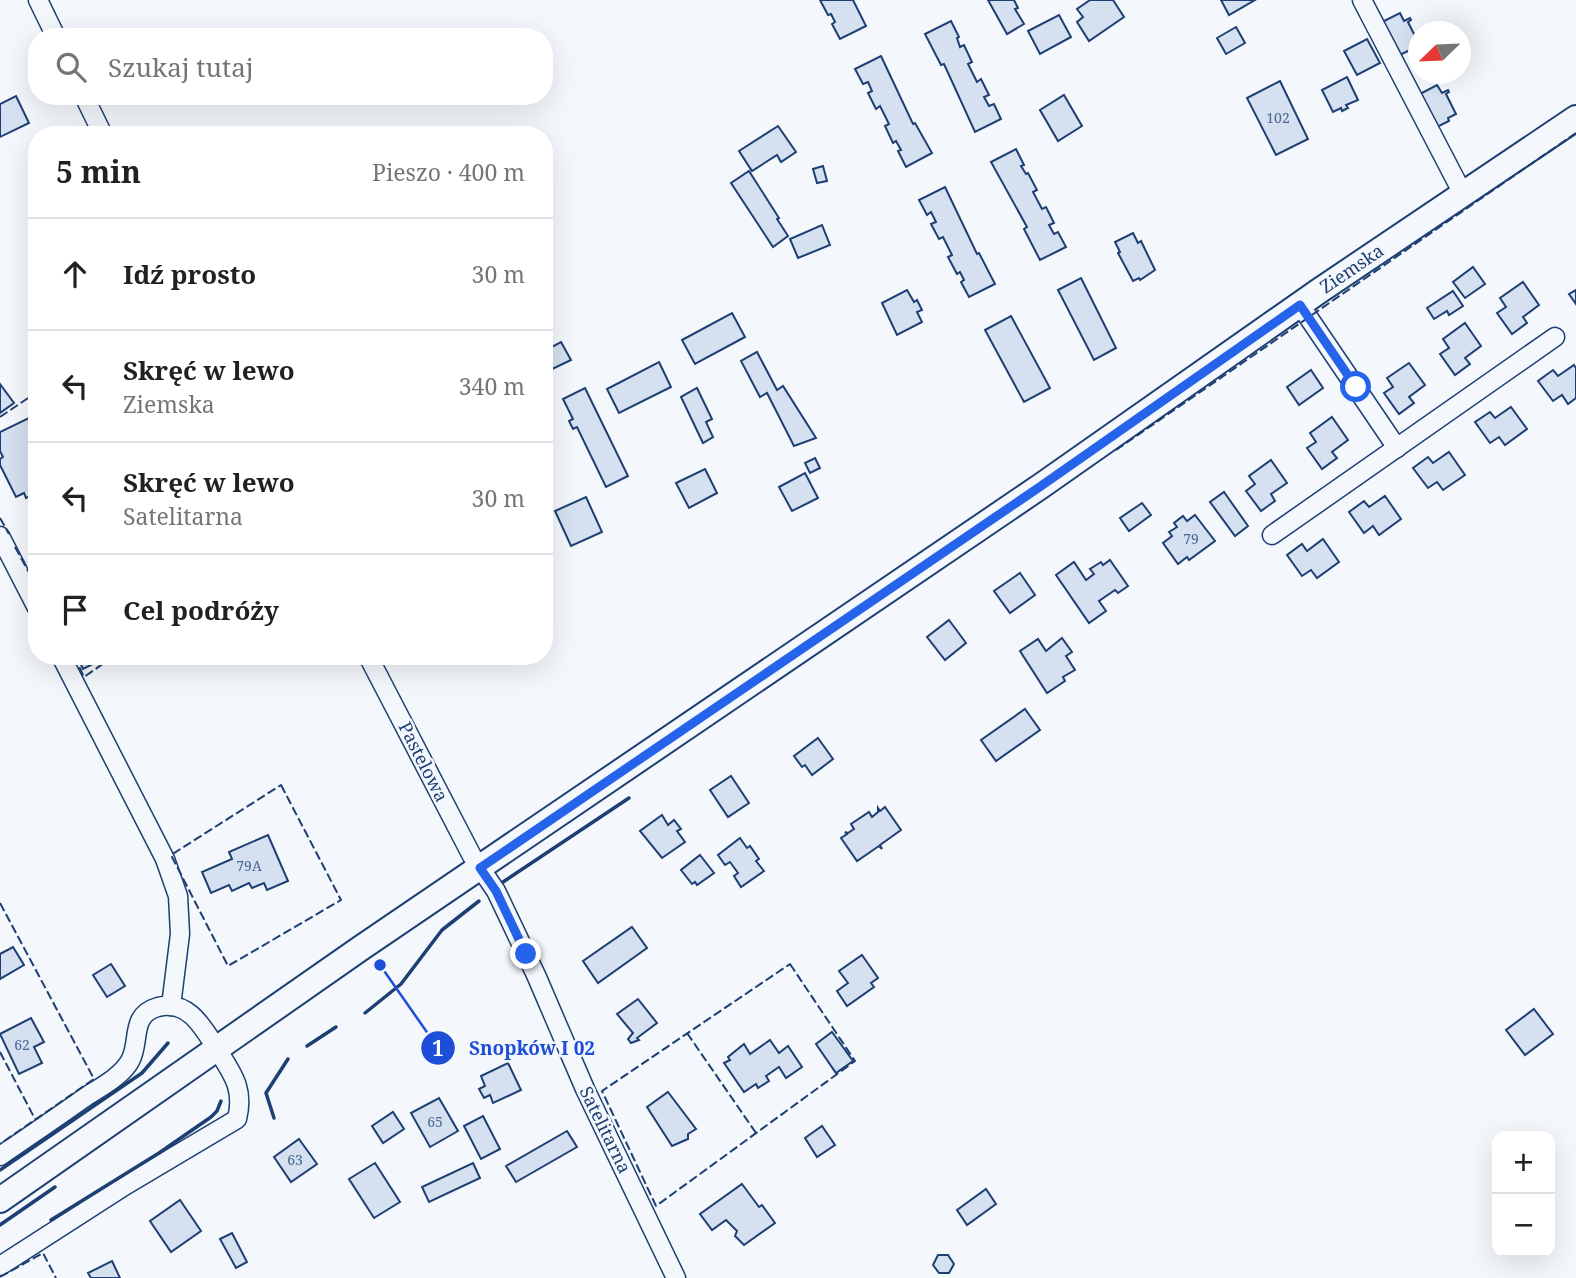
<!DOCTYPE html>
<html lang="pl">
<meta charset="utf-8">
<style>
:root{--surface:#fff;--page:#f2f2f2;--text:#202124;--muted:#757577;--line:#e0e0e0}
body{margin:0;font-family:"Noto Serif",serif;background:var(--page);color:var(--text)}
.controls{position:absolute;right:21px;bottom:21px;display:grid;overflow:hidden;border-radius:14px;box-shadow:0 7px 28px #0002}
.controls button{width:63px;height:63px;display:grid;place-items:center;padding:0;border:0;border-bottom:2px solid var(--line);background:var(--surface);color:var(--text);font:35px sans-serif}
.compass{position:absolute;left:1408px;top:21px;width:63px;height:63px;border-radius:50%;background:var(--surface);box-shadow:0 7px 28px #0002;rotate:247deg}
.stop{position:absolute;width:21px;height:21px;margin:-16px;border:5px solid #2563eb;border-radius:50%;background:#fff}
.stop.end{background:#2563eb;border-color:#fff;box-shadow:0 2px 7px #0008}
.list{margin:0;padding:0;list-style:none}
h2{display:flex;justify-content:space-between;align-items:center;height:91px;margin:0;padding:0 28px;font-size:30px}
h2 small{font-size:23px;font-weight:400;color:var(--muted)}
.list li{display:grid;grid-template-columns:46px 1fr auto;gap:21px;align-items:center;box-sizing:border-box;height:112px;padding:0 28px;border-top:2px solid var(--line)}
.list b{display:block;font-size:26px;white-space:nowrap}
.list p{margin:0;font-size:23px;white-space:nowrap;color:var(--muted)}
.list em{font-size:23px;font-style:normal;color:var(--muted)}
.icon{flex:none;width:38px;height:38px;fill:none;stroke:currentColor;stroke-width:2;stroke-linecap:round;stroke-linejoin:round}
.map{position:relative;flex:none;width:1576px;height:1278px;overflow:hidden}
.search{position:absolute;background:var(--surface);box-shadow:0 7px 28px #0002;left:28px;top:28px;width:525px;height:77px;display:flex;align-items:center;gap:18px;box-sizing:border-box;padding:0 24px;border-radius:28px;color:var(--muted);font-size:26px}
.panel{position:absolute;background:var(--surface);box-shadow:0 7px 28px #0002;left:28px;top:126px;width:525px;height:539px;border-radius:28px}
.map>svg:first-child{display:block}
</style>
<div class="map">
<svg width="1576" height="1278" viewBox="0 0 1576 1278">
<rect width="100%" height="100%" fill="#f4f7fb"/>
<g fill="#d5e0f0" stroke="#1d3f73" stroke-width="2">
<polygon points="820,0 853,0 866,26 840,39 832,24 835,22 831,14 828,15"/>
<polygon points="988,0 1014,0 1018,8 1015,9 1024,24 1007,34"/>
<polygon points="1090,0 1113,0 1124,17 1089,41 1077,22 1083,17 1077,9"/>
<polygon points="1221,0 1255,0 1229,15"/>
<polygon points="1400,13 1404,21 1410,18 1411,20 1408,22 1418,42 1410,46 1412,49 1398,56 1380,23"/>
<polygon points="1059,15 1071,37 1040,54 1028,31"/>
<polygon points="951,21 959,37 957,38 960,47 964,45 972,62 968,64 977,82 981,79 989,95 984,97 989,106 994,104 1001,119 975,132 944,64 941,65 925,34"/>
<polygon points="1236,27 1245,43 1226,54 1217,38"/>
<polygon points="1367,39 1380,63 1357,75 1344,51"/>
<polygon points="881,56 913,124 915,123 932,153 906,167 898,151 901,150 896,141 893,143 885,126 889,124 880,106 876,109 868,93 872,91 868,82 863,84 855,69"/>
<polygon points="1347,77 1358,100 1346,105 1348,108 1342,111 1341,108 1333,112 1322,90"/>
<polygon points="1280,81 1308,139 1276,155 1247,98"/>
<polygon points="1437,85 1442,93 1448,90 1449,92 1446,94 1456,114 1448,118 1449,121 1435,128 1418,95"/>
<polygon points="1064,95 1082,126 1058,141 1040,110"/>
<polygon points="16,96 29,123 0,137 0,104"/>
<polygon points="778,126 796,152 781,162 777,155 752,171 739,151"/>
<polygon points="1016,149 1024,165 1021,166 1026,174 1028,173 1037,190 1033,192 1042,209 1046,207 1054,223 1049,225 1054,234 1058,232 1066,247 1040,260 1024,229 1027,227 991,162"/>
<polygon points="823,166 827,181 817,183 813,169"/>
<polygon points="749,171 779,218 777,219 788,236 773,247 731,183"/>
<polygon points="945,187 977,254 979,253 995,284 969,297 961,282 964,280 960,272 957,274 948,257 952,255 943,237 939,239 931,224 936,222 931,212 927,215 919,200"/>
<polygon points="822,225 830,245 798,258 790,239"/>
<polygon points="1133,233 1138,243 1141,241 1155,270 1140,280 1139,278 1133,281 1118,253 1120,252 1115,242"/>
<polygon points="1473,267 1485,284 1465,298 1453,282"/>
<polygon points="1081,278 1116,348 1094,360 1058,290"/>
<polygon points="1523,282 1539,305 1523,317 1527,323 1512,334 1497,313 1506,307 1500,298"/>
<polygon points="907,290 914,302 917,300 922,310 917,312 922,322 897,335 882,303"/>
<polygon points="1576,290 1576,304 1569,294"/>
<polygon points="1453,291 1463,306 1449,315 1447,311 1434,319 1427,308"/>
<polygon points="732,313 745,337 695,364 682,340"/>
<polygon points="1011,316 1050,388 1024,402 985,330"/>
<polygon points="1465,323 1481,346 1465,358 1470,364 1455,375 1440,354 1449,348 1443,339"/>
<polygon points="561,342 571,360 544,373 544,351"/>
<polygon points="757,352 777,390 783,386 816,438 794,446 767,393 760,397 741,361"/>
<polygon points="659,362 671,387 619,413 607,389"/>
<polygon points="1409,363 1425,385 1409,397 1414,403 1399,414 1384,393 1393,387 1387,378"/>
<polygon points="1574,365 1576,368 1576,398 1568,404 1562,395 1553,401 1538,381 1553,370 1558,376"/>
<polygon points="1311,370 1323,388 1299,405 1287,387"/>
<polygon points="0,384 14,403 0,413"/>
<polygon points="585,388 628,476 606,487 577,427 573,429 569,421 573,419 563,399"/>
<polygon points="697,388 712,419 706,422 713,437 703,443 681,397"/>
<polygon points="1511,407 1527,429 1505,445 1499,437 1490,443 1475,422 1490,412 1495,418"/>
<polygon points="33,416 37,424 37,502 33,494 26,498 24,493 16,497 0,465 0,459 3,457 0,451 0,432"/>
<polygon points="1332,417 1348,440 1332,452 1337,458 1322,469 1307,448 1316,442 1310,433"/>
<polygon points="1449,452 1465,475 1443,490 1437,482 1428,488 1413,468 1428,457 1433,463"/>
<polygon points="815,458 820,468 810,473 805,463"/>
<polygon points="1271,460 1287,483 1271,494 1275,501 1261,511 1246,491 1255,484 1249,476"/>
<polygon points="705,469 717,493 689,508 676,483"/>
<polygon points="805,473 818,498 792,511 779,487"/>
<polygon points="1224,492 1248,526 1235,536 1210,502"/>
<polygon points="1385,496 1401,519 1379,535 1373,526 1364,533 1349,512 1364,501 1369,507"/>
<polygon points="586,497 602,532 571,546 555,511"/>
<polygon points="1142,503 1151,515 1129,531 1120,518"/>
<polygon points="1195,515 1215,541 1189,560 1187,557 1178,564 1163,543 1172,536 1169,532 1177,527 1174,523 1183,516 1187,521"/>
<polygon points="1323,539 1339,562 1317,578 1311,570 1302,576 1287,555 1302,544 1307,551"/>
<polygon points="1110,560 1128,586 1118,593 1115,590 1099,601 1106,611 1089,623 1056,575 1074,562 1086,580 1094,574 1090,569 1101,562 1103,565"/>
<polygon points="1020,573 1035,595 1010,613 994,591"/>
<polygon points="949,620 966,643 945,660 927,637"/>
<polygon points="1062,638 1072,652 1066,656 1075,670 1063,677 1065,681 1047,693 1020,651 1038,639 1046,651"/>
<polygon points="77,656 109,656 83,669"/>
<polygon points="1025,709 1040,730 996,761 981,740"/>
<polygon points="818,738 833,759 812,775 805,765 802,767 794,756"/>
<polygon points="731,776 749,803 728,817 710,790"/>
<polygon points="885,807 901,830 880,845 882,849 879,846 857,861 841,838 847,834 845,832 848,833 854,829 851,824 869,812 872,817 878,812 878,808 880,811"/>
<polygon points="662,815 668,825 674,820 681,829 677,831 685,842 662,858 640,831"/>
<polygon points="268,835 288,881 267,890 264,883 252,888 249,883 232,891 229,885 211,893 202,872 232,859 229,852"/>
<polygon points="740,838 747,848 750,846 759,859 756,861 764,871 741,887 734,876 738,873 730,862 725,865 718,855"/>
<polygon points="700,855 714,873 697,885 695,882 692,884 681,870"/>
<polygon points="632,927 647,948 598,983 583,961"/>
<polygon points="13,947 24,965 0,979 0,954"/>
<polygon points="862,955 878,978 871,983 874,987 847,1006 837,991 848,983 839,971"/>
<polygon points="111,964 125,986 107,997 93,975"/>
<polygon points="638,999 657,1023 637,1038 639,1040 631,1043 628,1039 633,1033 617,1014"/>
<polygon points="1534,1009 1553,1034 1525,1055 1506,1030"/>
<polygon points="31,1018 44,1042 34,1047 42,1063 19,1074 0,1034"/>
<polygon points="832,1032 853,1061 836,1073 816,1044"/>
<polygon points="770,1040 779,1053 788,1046 802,1067 786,1078 779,1067 766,1076 769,1081 758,1088 756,1084 744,1092 724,1063 730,1060 728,1057 744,1044 750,1054"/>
<polygon points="508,1063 521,1090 493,1103 490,1095 484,1098 479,1089 485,1086 481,1076"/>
<polygon points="668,1092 696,1129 688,1134 688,1139 672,1146 647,1107"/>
<polygon points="439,1098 458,1131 430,1147 411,1113"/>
<polygon points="393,1112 404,1129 383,1143 372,1126"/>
<polygon points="483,1116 500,1149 481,1159 464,1126"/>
<polygon points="822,1126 835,1145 817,1157 805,1138"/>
<polygon points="567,1131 577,1147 516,1182 506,1166"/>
<polygon points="299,1139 317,1164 291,1182 274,1157"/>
<polygon points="375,1163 400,1202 374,1218 349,1179"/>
<polygon points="473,1163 480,1178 429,1202 422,1187"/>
<polygon points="742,1184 759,1207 762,1205 775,1223 744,1245 735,1236 737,1231 726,1220 712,1230 700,1214"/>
<polygon points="986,1189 996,1204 967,1225 957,1210"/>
<polygon points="180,1200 201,1231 171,1252 150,1221"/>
<polygon points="232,1233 247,1262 236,1268 220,1239"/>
<polygon points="938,1255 948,1255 954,1264 949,1273 939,1273 933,1265"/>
<polygon points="112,1261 120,1278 91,1278 88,1273"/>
</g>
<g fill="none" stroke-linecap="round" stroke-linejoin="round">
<g stroke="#1d3f73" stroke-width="21">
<g id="street">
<polyline points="38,0 56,37"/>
<polyline points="1362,0 1463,194"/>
<polyline points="84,96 103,135"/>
<polyline points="1300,305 1397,448"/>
<polyline points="1272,535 1555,337"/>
<polyline points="0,536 37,608"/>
<polyline points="61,656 165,859 178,896 180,934 171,1006"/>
<polyline points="368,656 472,856 496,891 536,975 585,1089 676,1278"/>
<path d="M0 1156C28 1137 56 1118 84 1098 99 1088 121 1077 130 1061 141 1042 129 1015 158 1007 187 1000 201 1024 215 1046 231 1072 245 1087 237 1119L126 1185 0 1266"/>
</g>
</g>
<g stroke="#1d3f73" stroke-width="28">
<polyline id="secondary" points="0,1200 361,948 1041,486 1319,291 1576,118"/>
</g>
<use href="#street" stroke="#f4f7fb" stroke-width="18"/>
<use href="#secondary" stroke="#f4f7fb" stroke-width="24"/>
<g stroke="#1d3f73" stroke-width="2" stroke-dasharray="9 3.5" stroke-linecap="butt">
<polyline points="0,417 37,392"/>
<polyline points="1116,450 1576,133"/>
<polyline points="0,518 9,534"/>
<polyline points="15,547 37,587"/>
<polyline points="74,656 84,677 114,656"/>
<polygon points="281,785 341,900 228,966 171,855"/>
<polyline points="0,903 94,1079 0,1144"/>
<polygon points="790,964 855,1061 656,1206 602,1091"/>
<polyline points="687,1033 756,1133"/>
<polyline points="0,1052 35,1119"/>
<polyline points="0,1277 43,1253 56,1278"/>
</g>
<g stroke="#1d3f73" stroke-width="3.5">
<polyline points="503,882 629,798"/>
<polyline points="365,1013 401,984 442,930 479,901"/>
<polyline points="307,1046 336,1027"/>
<polyline points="274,1118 266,1093 288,1059"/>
<polyline points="0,1170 142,1073 168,1043"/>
<polyline points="51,1220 159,1153 211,1117 217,1111 221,1101"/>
<polyline points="0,1225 55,1187"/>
</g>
</g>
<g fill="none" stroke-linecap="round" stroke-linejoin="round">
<polyline stroke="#2563eb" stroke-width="9" points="526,954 496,891 480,868 1041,486 1300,305 1356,387"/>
</g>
<g text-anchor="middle" stroke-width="5" stroke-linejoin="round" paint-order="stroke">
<g font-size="14" fill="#4b6792">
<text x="1278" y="123">102</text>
<text x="1191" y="544">79</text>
<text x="249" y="871">79A</text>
<text x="22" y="1050">62</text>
<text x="435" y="1127">65</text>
<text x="295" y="1165">63</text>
</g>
<g font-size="18" fill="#1d3f73" stroke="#f4f7fb">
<text transform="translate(1352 269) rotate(-34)" y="6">Ziemska</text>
<text transform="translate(423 762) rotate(63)" y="6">Pastelowa</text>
<text transform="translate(605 1130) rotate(64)" y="6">Satelitarna</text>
</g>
</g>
<path fill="none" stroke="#1d4ed8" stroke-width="2.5" d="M380 965L438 1048"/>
<g fill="#1d4ed8" stroke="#f4f7fb" stroke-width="2.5">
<circle cx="380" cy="965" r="7"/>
<circle cx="438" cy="1048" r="18"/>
</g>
<g font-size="21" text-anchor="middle" font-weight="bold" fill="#fff">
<text x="438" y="1056">1</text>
</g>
<g font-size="19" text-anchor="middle" font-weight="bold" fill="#1d4ed8" stroke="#f4f7fb" stroke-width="5" stroke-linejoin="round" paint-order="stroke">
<text x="532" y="1055">Snopków I 02</text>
</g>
</svg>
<div class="controls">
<button>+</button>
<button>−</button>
</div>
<svg class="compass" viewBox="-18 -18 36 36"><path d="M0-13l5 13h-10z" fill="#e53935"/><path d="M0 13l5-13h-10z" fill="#757577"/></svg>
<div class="stop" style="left:1356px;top:387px"></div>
<div class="stop end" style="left:526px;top:954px"></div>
<div class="search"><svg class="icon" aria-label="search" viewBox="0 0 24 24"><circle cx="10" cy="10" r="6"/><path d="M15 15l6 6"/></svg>Szukaj tutaj</div>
<section class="panel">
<h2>5 min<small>Pieszo · 400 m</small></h2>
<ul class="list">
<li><svg class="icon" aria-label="ahead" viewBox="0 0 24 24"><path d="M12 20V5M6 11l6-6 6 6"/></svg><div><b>Idź prosto</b></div><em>30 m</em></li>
<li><svg class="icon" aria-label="left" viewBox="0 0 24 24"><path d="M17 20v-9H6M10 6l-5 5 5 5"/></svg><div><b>Skręć w lewo</b><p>Ziemska</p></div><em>340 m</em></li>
<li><svg class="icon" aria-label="left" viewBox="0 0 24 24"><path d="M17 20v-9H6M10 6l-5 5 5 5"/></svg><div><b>Skręć w lewo</b><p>Satelitarna</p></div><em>30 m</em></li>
<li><svg class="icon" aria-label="arrive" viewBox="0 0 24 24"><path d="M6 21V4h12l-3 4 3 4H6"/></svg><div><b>Cel podróży</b></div></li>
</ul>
</section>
</div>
